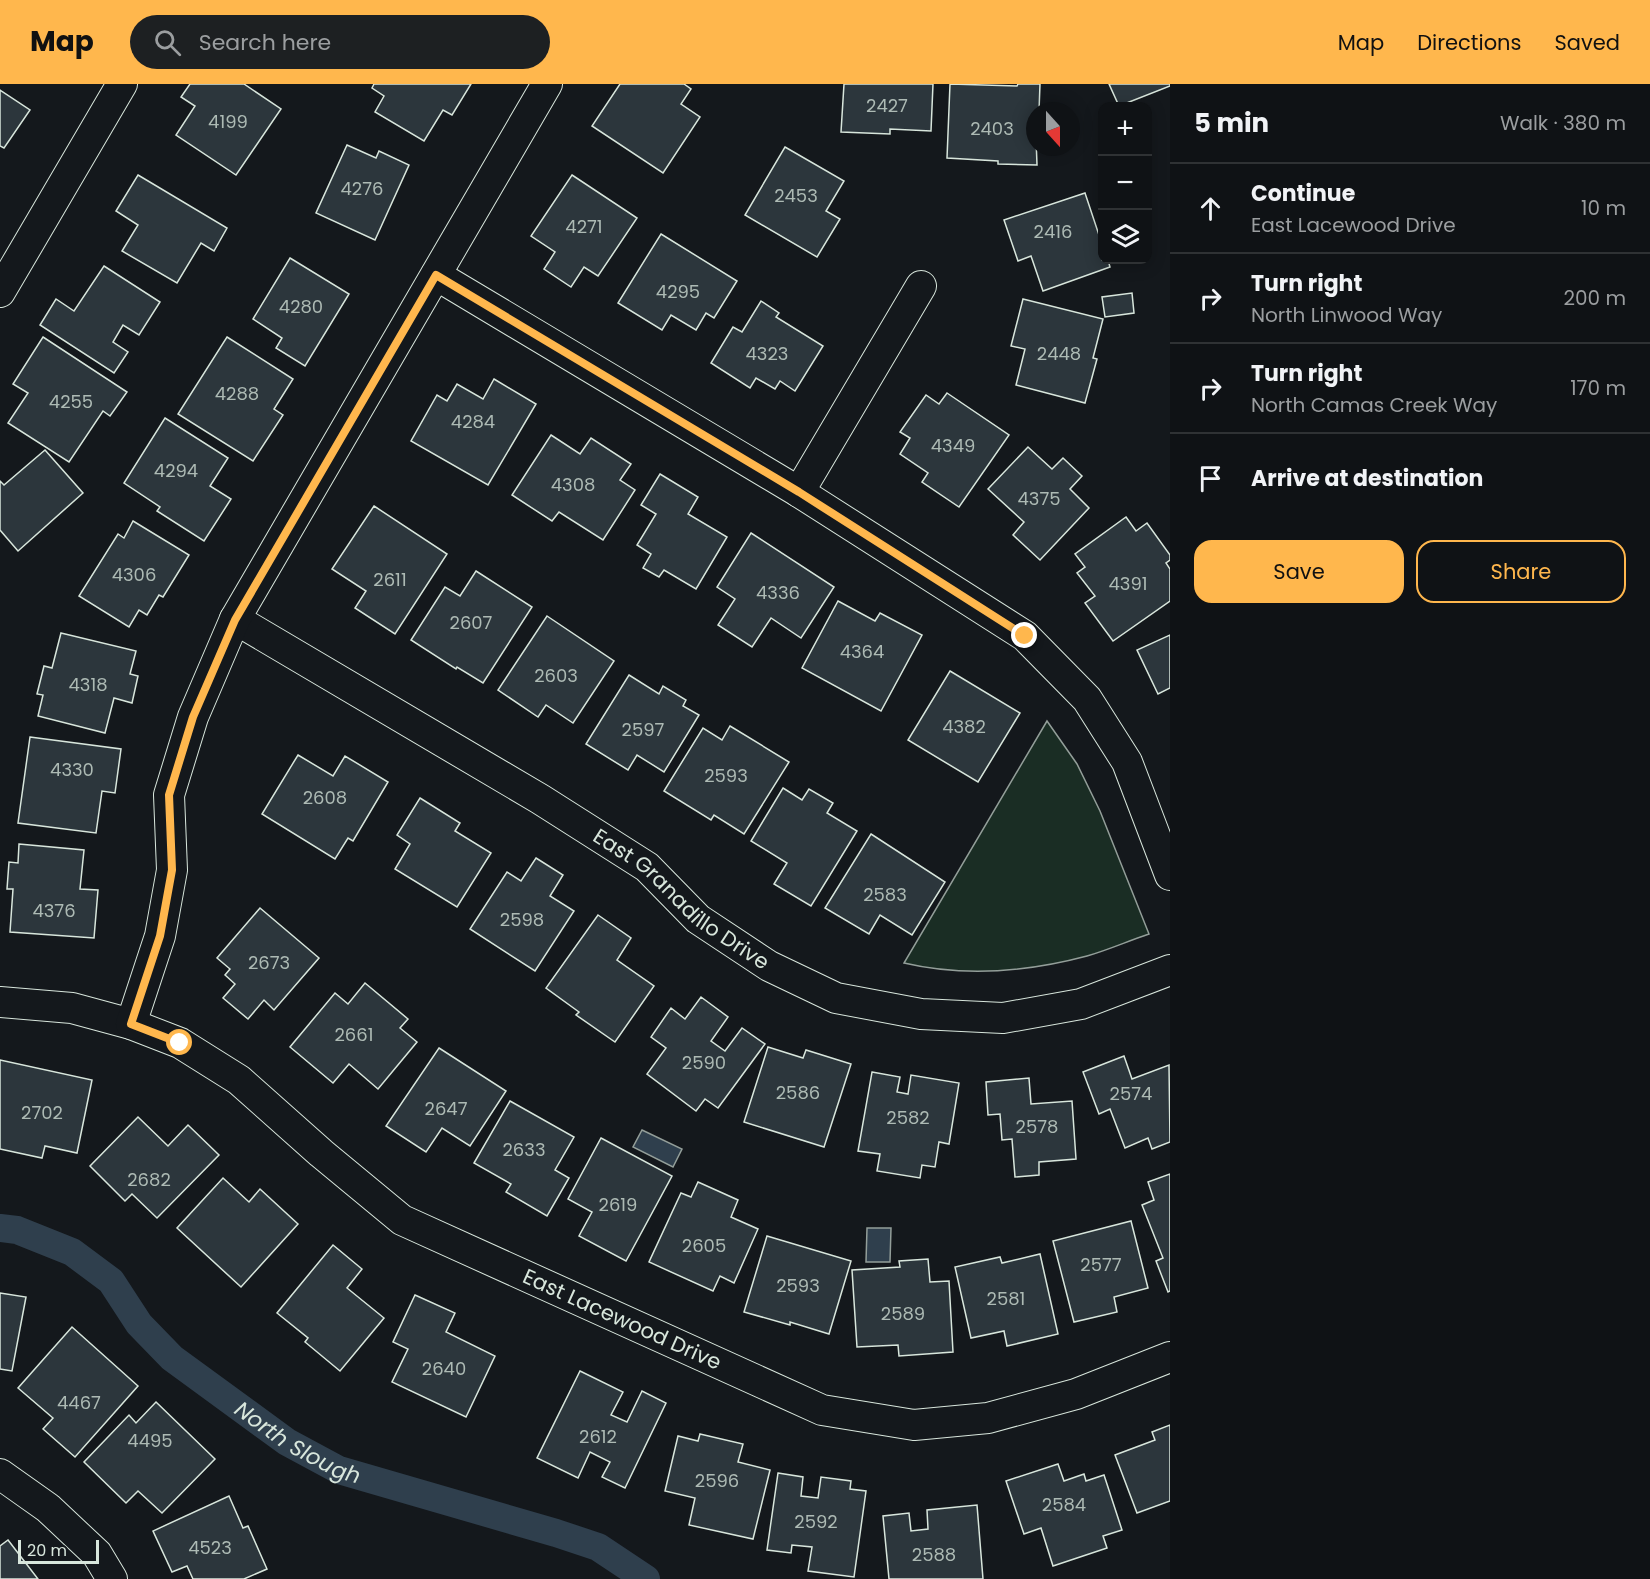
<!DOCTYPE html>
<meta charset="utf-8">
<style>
:root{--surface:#0f1215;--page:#1d2022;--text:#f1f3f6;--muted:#9b9ea0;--line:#2f3234;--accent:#ffb74d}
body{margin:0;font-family:Poppins,sans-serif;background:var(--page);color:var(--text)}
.controls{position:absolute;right:18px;top:18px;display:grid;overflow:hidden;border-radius:12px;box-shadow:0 3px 15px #0003}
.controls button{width:54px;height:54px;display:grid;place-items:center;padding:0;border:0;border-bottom:2px solid var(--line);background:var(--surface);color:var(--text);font:30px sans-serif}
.compass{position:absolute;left:1026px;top:18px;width:54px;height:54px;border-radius:50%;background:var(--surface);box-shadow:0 3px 15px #0003;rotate:159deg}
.scale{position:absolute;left:18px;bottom:15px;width:81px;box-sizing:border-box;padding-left:6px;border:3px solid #d8e6dc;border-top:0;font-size:16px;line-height:21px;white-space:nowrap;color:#d8e6dc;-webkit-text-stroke:4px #14181c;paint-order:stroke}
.stop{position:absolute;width:18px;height:18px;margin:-14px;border:4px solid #ffb74d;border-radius:50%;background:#fff}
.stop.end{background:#ffb74d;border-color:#fff;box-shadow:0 2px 6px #0008}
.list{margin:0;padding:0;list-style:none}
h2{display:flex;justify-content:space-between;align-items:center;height:78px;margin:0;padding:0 24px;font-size:26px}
h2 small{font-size:20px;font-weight:400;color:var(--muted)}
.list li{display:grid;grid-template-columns:39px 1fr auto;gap:18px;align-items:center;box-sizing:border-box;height:90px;padding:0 24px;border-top:2px solid var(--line)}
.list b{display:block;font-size:22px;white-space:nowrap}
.list p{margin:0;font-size:20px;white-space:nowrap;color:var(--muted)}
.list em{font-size:20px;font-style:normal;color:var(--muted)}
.actions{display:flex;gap:12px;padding:18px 24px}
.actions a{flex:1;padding:14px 0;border:2px solid var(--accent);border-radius:18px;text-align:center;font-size:21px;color:var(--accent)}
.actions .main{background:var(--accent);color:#111}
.icon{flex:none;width:33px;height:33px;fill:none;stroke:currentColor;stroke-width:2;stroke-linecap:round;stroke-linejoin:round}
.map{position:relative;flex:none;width:1170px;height:1495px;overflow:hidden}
header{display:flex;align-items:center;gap:36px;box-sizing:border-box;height:84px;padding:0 30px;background:var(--accent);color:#111}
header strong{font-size:28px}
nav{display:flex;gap:33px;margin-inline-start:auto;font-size:21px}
.search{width:420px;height:54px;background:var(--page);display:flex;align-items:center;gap:15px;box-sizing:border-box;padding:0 21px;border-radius:33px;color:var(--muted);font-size:22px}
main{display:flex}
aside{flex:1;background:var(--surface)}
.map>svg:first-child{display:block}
</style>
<header>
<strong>Map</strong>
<div class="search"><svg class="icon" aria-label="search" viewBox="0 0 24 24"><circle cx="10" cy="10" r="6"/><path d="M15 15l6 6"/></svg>Search here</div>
<nav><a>Map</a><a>Directions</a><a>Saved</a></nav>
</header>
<main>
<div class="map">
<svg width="1170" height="1495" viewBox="0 0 1170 1495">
<rect width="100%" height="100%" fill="#14181c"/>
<path fill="#1a2d24" stroke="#939e99" stroke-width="1.5" d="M1047 637 1077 680 1100 727 1149 850C1128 857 1108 866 1087 872 1027 888 964 893 904 879Z"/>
<g fill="#2f3f4d" stroke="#939e99" stroke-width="1.5">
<polygon points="642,1046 682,1065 673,1083 633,1063"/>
<polygon points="867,1144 891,1144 890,1178 866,1178"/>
</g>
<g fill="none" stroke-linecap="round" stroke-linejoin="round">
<path stroke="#2f3f4d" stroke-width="28" id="s1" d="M0 1144 17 1146 72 1168 111 1197 139 1240 172 1274 287 1358 339 1386 556 1449 598 1463 646 1495"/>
</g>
<g fill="#2c363c" stroke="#d8e6dc" stroke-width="1.5">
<polygon points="190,0 244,0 281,25 236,91 176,51 195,22 181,13"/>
<polygon points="374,0 471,0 452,31 443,26 424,57 375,28 384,12 372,4"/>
<polygon points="620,0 684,0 691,5 681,20 700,33 663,89 592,42"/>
<polygon points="844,0 933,0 931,47 890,45 890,50 841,48"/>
<polygon points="950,0 1017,2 1018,0 1040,0 1039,27 1035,27 1037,81 998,80 998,77 947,74"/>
<polygon points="1109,0 1170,0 1170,2 1119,22"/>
<polygon points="0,6 30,26 4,64 0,62"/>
<polygon points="347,61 376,74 379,67 409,81 375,156 316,129"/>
<polygon points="785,63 844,97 826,127 840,135 817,173 745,131"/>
<polygon points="138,91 227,144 214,167 201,159 177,199 122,167 138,141 116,127"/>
<polygon points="572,91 637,134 598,192 584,183 571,203 544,185 555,168 531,152"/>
<polygon points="1085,109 1102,160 1102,176 1108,176 1110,183 1043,207 1031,172 1018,177 1004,136"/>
<polygon points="661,150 737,197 714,234 706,229 696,246 671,231 662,246 618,219"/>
<polygon points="290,174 349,210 305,282 276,264 282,254 253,235"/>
<polygon points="104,182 160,218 139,251 123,241 113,258 128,268 114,289 40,241 56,215 74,227"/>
<polygon points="1132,209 1134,229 1105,233 1102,213"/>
<polygon points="1023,215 1103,235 1093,274 1097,275 1085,319 1016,301 1025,265 1011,262"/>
<polygon points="761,217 779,229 776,233 823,262 795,307 780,297 775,305 756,294 750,304 711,279 733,243 742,248"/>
<polygon points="43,253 127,308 110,332 103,327 69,378 8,339 28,309 13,300"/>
<polygon points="227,253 293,295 274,325 283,331 253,377 178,330"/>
<polygon points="494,295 536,320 488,401 411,357 437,311 447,317 457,300 483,315"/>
<polygon points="947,309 1009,351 959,423 922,398 928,389 900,370 910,354 900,348 926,311 939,320"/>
<polygon points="165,334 228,374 210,402 231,415 204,457 157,427 160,423 124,399"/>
<polygon points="551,351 580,370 591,354 631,380 620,396 635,406 603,456 559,428 552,437 512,411"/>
<polygon points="1028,363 1052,385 1063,374 1082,392 1070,405 1089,424 1040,476 1013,451 1024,438 988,405"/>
<polygon points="45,366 83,409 18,467 0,446 0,397 4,401"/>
<polygon points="660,390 698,413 688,430 727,453 696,505 664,486 659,493 643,484 651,470 637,461 656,430 641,421"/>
<polygon points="374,422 447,470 395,550 355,524 366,507 332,485"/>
<polygon points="1126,433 1136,447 1147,439 1170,471 1170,476 1166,479 1170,485 1170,517 1113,557 1085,519 1095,512 1077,489 1085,483 1075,470"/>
<polygon points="133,437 189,471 163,513 159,511 147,531 139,526 129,543 79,512 118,450 124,454"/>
<polygon points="751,449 834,503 801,554 771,534 752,563 718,541 735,515 717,503"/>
<polygon points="476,487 532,523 483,599 457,583 456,585 411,556 445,503 460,512"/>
<polygon points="838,517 875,537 880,529 922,551 881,627 802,584"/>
<polygon points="547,532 614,577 573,639 546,621 538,633 498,606"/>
<polygon points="61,549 136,567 130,590 138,592 132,619 114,614 105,649 38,632 43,611 37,610 44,582 52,584"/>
<polygon points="1170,551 1170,604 1158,610 1137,566"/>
<polygon points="950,587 1020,629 978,698 908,656"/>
<polygon points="629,591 659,610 663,602 686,616 683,622 699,631 664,688 637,671 628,686 586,660"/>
<polygon points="730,642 789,678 744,750 714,731 711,736 664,707 703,644 722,656"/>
<polygon points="30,653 121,665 115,709 102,707 96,749 18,739"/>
<polygon points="298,671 333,692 345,672 388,698 353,757 348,754 335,775 262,730"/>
<polygon points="783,704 802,716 809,705 833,719 827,729 857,747 811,822 774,800 787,779 751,757"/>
<polygon points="420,714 460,739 455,747 491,769 457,823 395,785 410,760 397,751"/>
<polygon points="871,750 945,798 912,851 880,831 869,850 825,824"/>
<polygon points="19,760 84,766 80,805 98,806 94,854 10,848 13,805 7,805 9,778 18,779"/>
<polygon points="536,774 563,791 550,812 574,827 535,887 470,845 507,788 521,797"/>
<polygon points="260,824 319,874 274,926 264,916 248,935 223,914 235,900 225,891 230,885 217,874"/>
<polygon points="598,831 631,854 617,876 654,902 615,958 576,931 579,928 546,904"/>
<polygon points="365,899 408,935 400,944 417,958 378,1005 349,980 333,999 290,963 335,909 348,920"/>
<polygon points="701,913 728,933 711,957 725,967 742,944 765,960 718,1024 705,1015 696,1027 647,990 666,964 651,953 671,924 685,935"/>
<polygon points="768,963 803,974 806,966 851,980 824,1063 744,1038"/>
<polygon points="439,964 506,1007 470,1062 442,1044 426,1068 386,1042"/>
<polygon points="1124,972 1132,995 1169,981 1170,1058 1152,1065 1148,1054 1125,1064 1110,1025 1099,1030 1083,988"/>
<polygon points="0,976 92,996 77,1069 45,1062 42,1074 0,1065"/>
<polygon points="872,988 900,993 897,1008 908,1010 911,991 959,999 949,1060 939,1058 935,1083 922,1081 920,1094 877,1087 880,1070 858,1067"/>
<polygon points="1029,994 1031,1020 1072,1017 1076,1075 1039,1078 1039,1091 1015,1093 1012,1055 1002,1056 1000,1030 988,1031 986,998"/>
<polygon points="510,1017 574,1053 555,1086 569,1094 547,1132 506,1108 511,1100 474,1079"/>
<polygon points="138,1033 168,1062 188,1041 219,1071 157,1134 132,1110 125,1117 90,1082"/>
<polygon points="601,1054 672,1092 626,1177 579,1152 592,1128 568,1115"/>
<polygon points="1170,1090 1170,1207 1168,1208 1156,1177 1163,1174 1142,1121 1154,1116 1148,1098"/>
<polygon points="223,1094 249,1118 260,1105 298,1140 241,1203 177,1144"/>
<polygon points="698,1098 738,1116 731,1133 758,1145 734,1199 720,1192 713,1207 649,1178 681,1109 691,1113"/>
<polygon points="1131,1137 1148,1204 1114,1213 1117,1228 1074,1238 1053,1157"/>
<polygon points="767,1152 851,1177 829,1250 790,1238 790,1241 744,1228"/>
<polygon points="333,1161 362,1185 347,1204 384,1234 340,1287 305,1258 308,1254 277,1229"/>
<polygon points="1040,1170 1058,1250 1007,1262 1004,1247 971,1254 955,1183 1000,1173 1002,1179"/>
<polygon points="928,1175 930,1198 949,1197 953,1268 899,1272 898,1261 857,1263 852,1186 900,1183 899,1177"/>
<polygon points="0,1209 26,1213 12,1287 0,1285"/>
<polygon points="415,1211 455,1229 446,1248 495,1272 466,1333 392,1298 408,1265 393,1258"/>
<polygon points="72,1243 138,1302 75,1373 43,1345 53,1334 18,1304"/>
<polygon points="580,1287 623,1308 611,1331 627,1338 642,1307 666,1319 625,1404 602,1393 610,1378 590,1368 578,1394 537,1374"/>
<polygon points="156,1318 215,1375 162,1429 138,1407 126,1419 84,1378 129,1331 136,1339"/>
<polygon points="1170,1341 1170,1417 1137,1429 1115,1371 1155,1356 1152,1348"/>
<polygon points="700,1350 743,1360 738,1378 770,1386 753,1455 689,1441 695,1414 665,1407 678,1352 698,1357"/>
<polygon points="1058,1380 1064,1397 1084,1390 1086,1397 1104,1391 1122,1446 1103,1452 1107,1464 1053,1482 1041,1444 1024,1450 1006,1397"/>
<polygon points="778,1389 803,1393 801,1412 818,1414 821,1393 851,1397 850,1405 866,1407 854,1493 808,1487 812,1463 792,1461 791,1469 767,1466"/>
<polygon points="229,1412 243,1444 248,1442 267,1485 244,1495 193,1495 187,1482 172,1488 153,1447"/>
<polygon points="977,1421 983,1495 889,1495 883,1432 909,1429 911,1447 928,1445 927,1426"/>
<polygon points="8,1456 38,1495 0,1495 0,1462"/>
</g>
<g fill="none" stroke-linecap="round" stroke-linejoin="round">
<g stroke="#d8e6dc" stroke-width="32">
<g id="minor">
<polyline points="436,191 799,408 1025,552 1087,615 1127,678 1170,791"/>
<polyline points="0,208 122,0"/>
<polyline points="799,408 921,202"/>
<path id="s2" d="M235 535 540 715 647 783 698 835 769 882 836 914 921 930 1003 934 1081 920 1170 886"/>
<path id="s3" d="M0 918 72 924 131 940 180 959 239 996 321 1069 402 1136 822 1326 914 1341 988 1334 1076 1310 1170 1273"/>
<polyline points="131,940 160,852 172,786 169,711 193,633 235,535 547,0"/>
<polyline points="0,1390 48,1424 97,1470 112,1495"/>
</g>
</g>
<use href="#minor" stroke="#14181c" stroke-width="30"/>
</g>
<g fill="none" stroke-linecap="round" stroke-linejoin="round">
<polyline stroke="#ffb74d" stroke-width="8" points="180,959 131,940 160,852 172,786 169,711 193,633 235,536 436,191 799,408 1025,552"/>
</g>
<g text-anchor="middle" stroke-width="4.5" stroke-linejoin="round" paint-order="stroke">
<g font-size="18" fill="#adbab4">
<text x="887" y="28">2427</text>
<text x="228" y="44">4199</text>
<text x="992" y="51">2403</text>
<text x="362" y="111">4276</text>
<text x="796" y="118">2453</text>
<text x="584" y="149">4271</text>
<text x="1053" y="154">2416</text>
<text x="678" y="214">4295</text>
<text x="301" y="229">4280</text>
<text x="767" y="276">4323</text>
<text x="1059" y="276">2448</text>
<text x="237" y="316">4288</text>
<text x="71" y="324">4255</text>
<text x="473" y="344">4284</text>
<text x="953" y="368">4349</text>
<text x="176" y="393">4294</text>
<text x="573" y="407">4308</text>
<text x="1039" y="421">4375</text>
<text x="134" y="497">4306</text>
<text x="390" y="502">2611</text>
<text x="1128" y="506">4391</text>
<text x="778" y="515">4336</text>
<text x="471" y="545">2607</text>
<text x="862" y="574">4364</text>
<text x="556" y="598">2603</text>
<text x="88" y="607">4318</text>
<text x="964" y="649">4382</text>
<text x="643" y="652">2597</text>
<text x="72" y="692">4330</text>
<text x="726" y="698">2593</text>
<text x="325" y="720">2608</text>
<text x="885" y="817">2583</text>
<text x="54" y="833">4376</text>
<text x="522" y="842">2598</text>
<text x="269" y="885">2673</text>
<text x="354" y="957">2661</text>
<text x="704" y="985">2590</text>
<text x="798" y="1015">2586</text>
<text x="1131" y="1016">2574</text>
<text x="446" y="1031">2647</text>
<text x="42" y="1035">2702</text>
<text x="908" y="1040">2582</text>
<text x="1037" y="1049">2578</text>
<text x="524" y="1072">2633</text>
<text x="149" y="1102">2682</text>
<text x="618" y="1127">2619</text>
<text x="704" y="1168">2605</text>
<text x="1101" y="1187">2577</text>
<text x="798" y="1208">2593</text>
<text x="1006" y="1221">2581</text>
<text x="903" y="1236">2589</text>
<text x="444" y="1291">2640</text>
<text x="79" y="1325">4467</text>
<text x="598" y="1359">2612</text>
<text x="150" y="1363">4495</text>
<text x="717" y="1403">2596</text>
<text x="1064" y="1427">2584</text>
<text x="816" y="1444">2592</text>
<text x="210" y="1470">4523</text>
<text x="934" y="1477">2588</text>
</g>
<g font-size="21" fill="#d8e6dc" stroke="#14181c">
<text dy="7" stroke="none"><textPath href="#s2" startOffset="528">East Granadillo Drive</textPath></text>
<text dy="7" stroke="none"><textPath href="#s3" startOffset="712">East Lacewood Drive</textPath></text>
</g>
<g font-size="22" font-style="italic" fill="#d8e6dc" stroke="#14181c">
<text dy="8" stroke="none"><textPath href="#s1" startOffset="376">North Slough</textPath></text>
</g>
</g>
</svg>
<div class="controls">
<button>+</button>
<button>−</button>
<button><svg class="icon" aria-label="layers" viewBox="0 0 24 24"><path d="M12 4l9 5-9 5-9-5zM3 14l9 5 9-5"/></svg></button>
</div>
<svg class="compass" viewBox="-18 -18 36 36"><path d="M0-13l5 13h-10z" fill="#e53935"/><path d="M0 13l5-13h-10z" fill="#9b9ea0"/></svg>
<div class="scale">20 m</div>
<div class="stop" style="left:180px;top:959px"></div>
<div class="stop end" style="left:1025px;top:552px"></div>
</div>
<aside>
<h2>5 min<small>Walk · 380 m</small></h2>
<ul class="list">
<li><svg class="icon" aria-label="ahead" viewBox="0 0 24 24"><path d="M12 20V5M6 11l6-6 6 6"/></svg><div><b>Continue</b><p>East Lacewood Drive</p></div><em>10 m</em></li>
<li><svg class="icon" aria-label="right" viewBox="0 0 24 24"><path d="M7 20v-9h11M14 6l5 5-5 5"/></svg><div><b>Turn right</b><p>North Linwood Way</p></div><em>200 m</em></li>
<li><svg class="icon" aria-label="right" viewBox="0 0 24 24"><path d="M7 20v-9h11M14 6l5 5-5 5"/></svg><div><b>Turn right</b><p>North Camas Creek Way</p></div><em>170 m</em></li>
<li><svg class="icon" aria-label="arrive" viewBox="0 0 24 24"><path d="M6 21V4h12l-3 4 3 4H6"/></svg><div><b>Arrive at destination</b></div></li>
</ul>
<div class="actions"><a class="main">Save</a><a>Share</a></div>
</aside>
</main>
